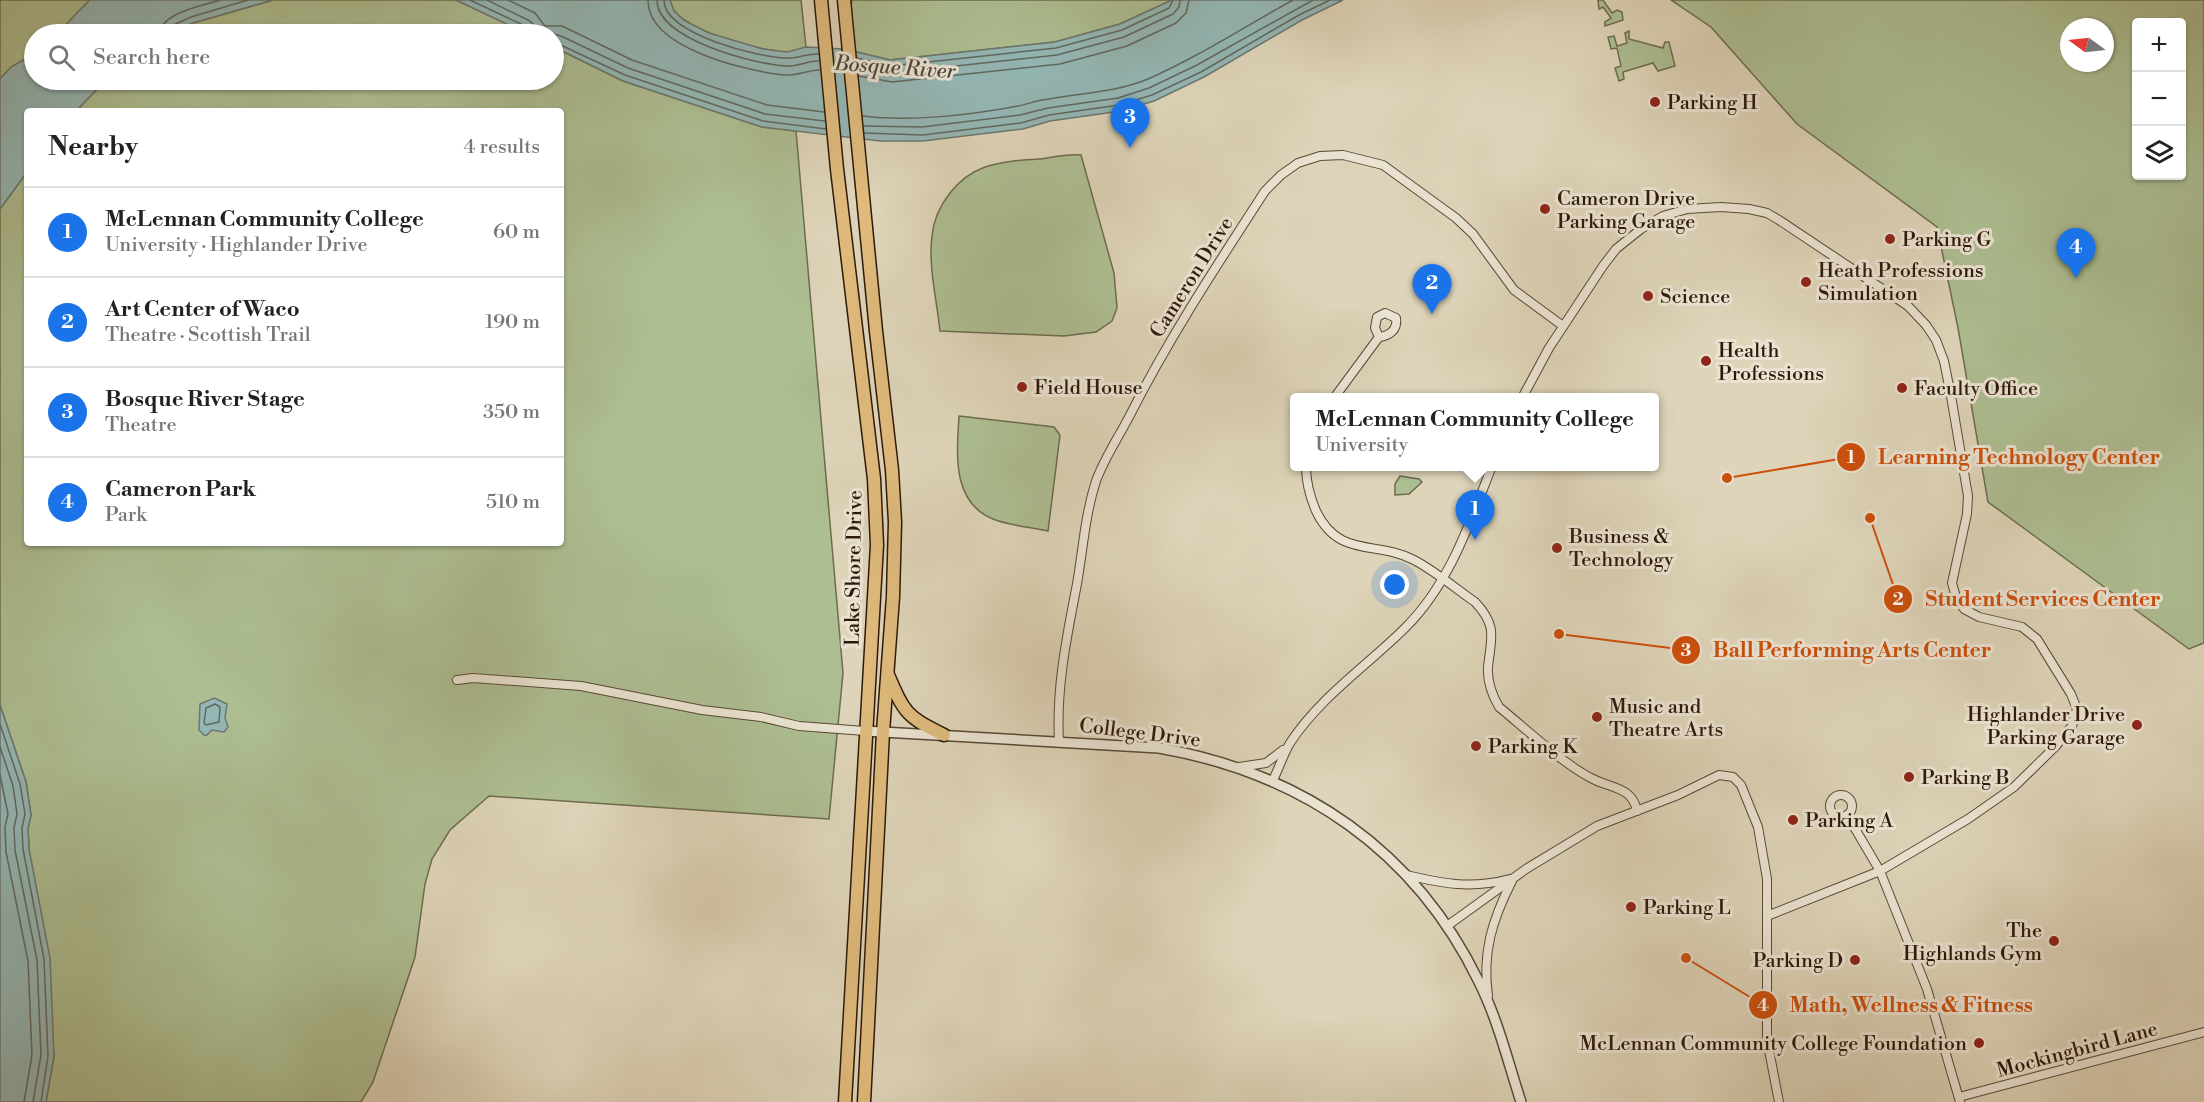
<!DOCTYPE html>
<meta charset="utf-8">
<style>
:root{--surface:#fff;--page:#f6f6f6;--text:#222;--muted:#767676;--line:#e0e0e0;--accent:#1a73e8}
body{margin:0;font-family:"Libre Bodoni",serif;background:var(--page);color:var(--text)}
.controls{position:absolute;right:18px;top:18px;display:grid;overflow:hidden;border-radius:6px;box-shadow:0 2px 4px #0004}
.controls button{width:54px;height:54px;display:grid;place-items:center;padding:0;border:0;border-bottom:2px solid var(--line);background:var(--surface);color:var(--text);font:30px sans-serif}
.compass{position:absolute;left:2060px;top:18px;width:54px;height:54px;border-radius:50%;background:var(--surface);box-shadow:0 2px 4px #0004;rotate:285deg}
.you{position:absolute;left:1395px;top:585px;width:21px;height:21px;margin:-15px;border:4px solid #fff;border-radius:50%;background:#1a73e8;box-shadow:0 0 0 9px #1a73e833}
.badge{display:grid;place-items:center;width:39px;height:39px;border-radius:50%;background:var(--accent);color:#fff;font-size:20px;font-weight:700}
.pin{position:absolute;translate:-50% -50px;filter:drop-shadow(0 2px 3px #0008)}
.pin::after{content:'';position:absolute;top:32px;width:21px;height:18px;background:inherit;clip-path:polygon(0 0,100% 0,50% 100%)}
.popup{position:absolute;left:1290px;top:393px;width:369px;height:78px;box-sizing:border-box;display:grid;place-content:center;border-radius:6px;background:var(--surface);filter:drop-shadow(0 2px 4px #0005);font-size:20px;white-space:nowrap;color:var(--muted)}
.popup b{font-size:22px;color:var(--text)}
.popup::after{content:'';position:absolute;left:50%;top:100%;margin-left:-12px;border:12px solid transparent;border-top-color:var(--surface)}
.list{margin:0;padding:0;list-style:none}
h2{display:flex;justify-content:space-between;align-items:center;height:78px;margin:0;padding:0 24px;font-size:26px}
h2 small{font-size:20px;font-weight:400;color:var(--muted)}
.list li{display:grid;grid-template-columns:39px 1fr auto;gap:18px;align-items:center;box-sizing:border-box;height:90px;padding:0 24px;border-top:2px solid var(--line)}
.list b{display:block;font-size:22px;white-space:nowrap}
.list p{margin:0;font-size:20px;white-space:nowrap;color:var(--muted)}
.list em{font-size:20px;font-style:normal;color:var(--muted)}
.icon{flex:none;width:33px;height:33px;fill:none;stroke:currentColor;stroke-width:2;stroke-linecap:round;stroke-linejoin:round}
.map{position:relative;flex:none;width:2204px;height:1102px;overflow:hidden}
.search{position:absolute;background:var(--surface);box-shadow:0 2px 4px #0004;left:24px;top:24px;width:540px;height:66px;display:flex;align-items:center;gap:15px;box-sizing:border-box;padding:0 21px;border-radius:33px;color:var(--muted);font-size:22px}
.panel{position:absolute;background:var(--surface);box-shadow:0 2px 4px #0004;left:24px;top:108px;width:540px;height:438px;border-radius:6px}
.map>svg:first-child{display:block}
</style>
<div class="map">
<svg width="2204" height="1102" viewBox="0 0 2204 1102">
<rect width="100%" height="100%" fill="#ded4b9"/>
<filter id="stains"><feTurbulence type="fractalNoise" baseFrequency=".00333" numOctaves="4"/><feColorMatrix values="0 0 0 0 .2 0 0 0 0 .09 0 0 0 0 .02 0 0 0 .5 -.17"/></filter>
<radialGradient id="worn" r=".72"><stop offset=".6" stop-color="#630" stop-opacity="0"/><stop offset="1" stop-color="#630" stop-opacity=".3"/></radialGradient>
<g fill="#adbe92" stroke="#6d6c4e" stroke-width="1.5" fill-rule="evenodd">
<polygon points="0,0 90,0 74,16 58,34 34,34 34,54 11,67 0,79"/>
<polygon points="273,0 456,0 528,34 167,34 193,23"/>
<path d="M670 0H801L806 47C800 50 794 52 788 52 764 52 670 29 670 0Z"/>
<polygon points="852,0 1172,0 1120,24 1055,42 890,60 844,49"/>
<polygon points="1598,0 1603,0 1612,13 1617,10 1622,12 1623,20 1605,26 1605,22 1611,18 1603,7 1599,9"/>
<path d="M1671 0H2204V643L2189 649 1988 502 1958 328 1937 227 1797 124 1711 27ZM2136 22H2182V176H2136ZM2069 27H2105V63H2069Z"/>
<polygon points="1629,31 1629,39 1663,48 1665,42 1669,42 1675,66 1658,71 1653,63 1623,72 1624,79 1619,81 1615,68 1621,66 1617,48 1611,49 1608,37 1614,36 1617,46 1627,43 1625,33"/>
<polygon points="554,47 623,81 762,127 796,131 843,673 829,819 489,796 450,830 432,859 425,884 415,957 373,1082 361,1102 46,1102 54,1056 29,849 28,829 31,815 26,782 0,705 0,209 27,172 27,543 561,543 561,111 76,111 106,80 554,80"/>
<path d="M1081 155 1114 273 1117 308 1112 321 1096 332 1064 336 940 331C937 301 928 266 932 236 935 206 957 177 985 167 1003 161 1022 160 1040 159 1053 157 1067 154 1081 155Z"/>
<path d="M959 416 1054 427 1060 435 1048 531C1031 527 1010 526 993 519 951 502 957 453 959 416Z"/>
<polygon points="1400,476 1419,479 1422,482 1409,494 1395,495 1395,484"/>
</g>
<g fill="#94b7b5" stroke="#6b7870" stroke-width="1.5">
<polygon points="90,0 273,0 193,23 167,34 58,34 74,16"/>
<polygon points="456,0 670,0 674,11 685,21 709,33 763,49 787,52 806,47 844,49 890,60 1055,42 1120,24 1172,0 1343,0 1302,20 1204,77 1154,101 1121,111 1050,121 1023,129 923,141 880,141 762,127 623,81 554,47 554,34 528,34"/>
<polygon points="34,54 34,80 106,80 76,111 27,111 27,172 0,209 0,79 11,67"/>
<polygon points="214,698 227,704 225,718 228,727 224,732 212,730 207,735 204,735 199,730 200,704"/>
<polygon points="0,705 26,782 31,815 28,829 29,849 50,958 54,1056 46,1102 0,1102"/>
</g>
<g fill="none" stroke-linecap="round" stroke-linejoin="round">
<g stroke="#60685f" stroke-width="1.5">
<polyline points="470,0 525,26 529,34"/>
<polyline points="487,0 530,21 535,26 536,34"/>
<polyline points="508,0 535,13 545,26 562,26 632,60 767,105 824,112"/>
<path d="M648 0C647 48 746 71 784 75 797 76 808 70 820 70"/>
<path d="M657 0C656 39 756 65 787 66 799 66 808 61 819 61"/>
<path d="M664 0C663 34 760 58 787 58 798 59 807 53 819 54"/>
<path d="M159 34C161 13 203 5 221 0"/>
<polyline points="167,34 169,27 191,17 248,0"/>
<polyline points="553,34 561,36 628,68 765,114 825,121"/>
<polyline points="554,42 625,75 763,121 826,129"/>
<polyline points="857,58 891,66 1056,48 1122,30 1169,8 1173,0"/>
<polyline points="858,66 891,73 1057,55 1124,37 1173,14 1179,7 1180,0"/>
<polyline points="859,76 892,82 1060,64 1127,46 1176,23 1186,13 1189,0"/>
<path d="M863 116C910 122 971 115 1018 106 1028 104 1038 100 1049 99 1082 93 1117 92 1148 79 1198 57 1244 27 1293 0"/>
<polyline points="864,126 922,127 1020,115 1048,108 1118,98 1149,88 1197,65 1313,0"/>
<polyline points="864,133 923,135 1021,123 1049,115 1119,105 1152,95 1201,72 1299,15 1330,0"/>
<polygon points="215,704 220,707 219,722 206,725 204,723 206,708"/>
<polyline points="0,724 20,784 25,814 22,828 23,849 44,959 48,1056 41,1102"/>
<polyline points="0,747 13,786 17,814 14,828 15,850 37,960 41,1055 33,1102"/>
<polyline points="0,775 8,814 5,827 6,852 28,961 32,1055 24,1102"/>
</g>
<g stroke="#594835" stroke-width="10">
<g id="minor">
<path d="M1334 398 1379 337C1389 336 1398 330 1396 318L1385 313 1377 317 1375 328 1379 337"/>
<polyline points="1522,398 1549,348 1603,266 1616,249 1641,229 1663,216 1687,209 1721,207 1749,209 1767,213 1779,220 1908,306 1926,325 1936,340 1944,361 1951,396 1968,496 1967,514 1952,583 1956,597 1964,609 1979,617 2022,627 2037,639 2071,694 2077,709 2072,726 2055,747 2014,787 1968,819 1880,871 1767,916"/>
<path d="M1306 466C1306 482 1310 497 1316 511 1339 559 1376 540 1414 560 1435 571 1455 588 1475 602 1498 626 1491 638 1488 667 1487 682 1492 695 1499 707 1526 729 1562 763 1591 778 1611 789 1632 786 1637 811"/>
<polyline points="457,680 473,678 581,686 702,710 761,717 799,726 865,731"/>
<path d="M1059 741C1056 687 1067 636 1077 584 1083 549 1085 515 1096 481 1104 459 1118 438 1129 417 1169 338 1217 265 1265 191L1281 175 1298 163 1320 156 1343 155 1383 165 1456 218 1473 234 1514 290 1563 326"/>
<polyline points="1239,767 1266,763 1283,750"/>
<path d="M1273 780C1279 768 1283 755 1290 743 1320 697 1368 665 1406 627 1450 583 1470 522 1492 466"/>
<circle cx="1841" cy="806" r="11"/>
<polyline points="1847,815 1880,871 1927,989 1960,1102"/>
<path d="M1406 875C1445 884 1471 889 1510 879"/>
<polyline points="1447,926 1526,869 1597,826 1678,795 1719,775 1733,777 1741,785 1758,827 1767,879 1767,1040 1779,1102"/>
<path d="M1488 996C1482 953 1492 920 1512 881"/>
<polyline points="1959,1097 2204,1032"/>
</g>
</g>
<g stroke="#594835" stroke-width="12">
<path id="tertiary" d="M865 731 1159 748C1302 773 1415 850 1479 982 1498 1020 1508 1062 1521 1102"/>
</g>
<g stroke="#2d1909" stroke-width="15">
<g id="primary">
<polyline points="821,0 837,169 874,479 877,545 845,1102"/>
<polyline points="844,0 876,331 892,470 895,522 893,597 883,732 864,1102"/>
<path d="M888 675C905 714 906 716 944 735"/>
</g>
</g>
<use href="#minor" stroke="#eae3d2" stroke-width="8"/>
<use href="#tertiary" stroke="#eae3d2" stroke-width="9"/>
<use href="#primary" stroke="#dfba7c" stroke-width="12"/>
</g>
<g fill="#8f2418" stroke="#eae3d2" stroke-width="2">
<circle cx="1655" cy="102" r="6"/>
<circle cx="1545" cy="209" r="6"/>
<circle cx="1890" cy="239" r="6"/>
<circle cx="1806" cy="282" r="6"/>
<circle cx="1648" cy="296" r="6"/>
<circle cx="1706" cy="361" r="6"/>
<circle cx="1022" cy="387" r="6"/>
<circle cx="1902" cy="388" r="6"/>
<circle cx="1557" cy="548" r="6"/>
<circle cx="1597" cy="717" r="6"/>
<circle cx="2137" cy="725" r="6"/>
<circle cx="1476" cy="746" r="6"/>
<circle cx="1909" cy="777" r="6"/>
<circle cx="1793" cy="820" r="6"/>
<circle cx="1631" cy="907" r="6"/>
<circle cx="2054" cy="941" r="6"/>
<circle cx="1855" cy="960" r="6"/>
<circle cx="1979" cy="1043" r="6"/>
</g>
<g text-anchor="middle" stroke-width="6" stroke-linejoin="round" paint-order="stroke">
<g font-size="20" fill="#2d1909" stroke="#eae3d2" text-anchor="start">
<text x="1667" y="109">Parking H</text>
<text x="1557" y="205">Cameron Drive<tspan x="1557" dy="23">Parking Garage</tspan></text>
<text x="1902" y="246">Parking G</text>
<text x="1818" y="277">Heath Professions<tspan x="1818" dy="23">Simulation</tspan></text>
<text x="1660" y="303">Science</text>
<text x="1718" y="357">Health<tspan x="1718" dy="23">Professions</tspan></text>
<text x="1034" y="394">Field House</text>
<text x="1914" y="395">Faculty Office</text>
<text x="1569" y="543">Business &amp;<tspan x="1569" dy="23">Technology</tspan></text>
<text x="1609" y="713">Music and<tspan x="1609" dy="23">Theatre Arts</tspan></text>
<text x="2125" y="721" text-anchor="end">Highlander Drive<tspan x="2125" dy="23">Parking Garage</tspan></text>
<text x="1488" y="753">Parking K</text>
<text x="1921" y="784">Parking B</text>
<text x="1805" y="827">Parking A</text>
<text x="1643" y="914">Parking L</text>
<text x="2042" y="937" text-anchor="end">The<tspan x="2042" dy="23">Highlands Gym</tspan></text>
<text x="1843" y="967" text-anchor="end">Parking D</text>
<text x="1967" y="1050" text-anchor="end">McLennan Community College Foundation</text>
</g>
<g font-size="20" fill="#2d1909" stroke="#eae3d2">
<text transform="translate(1191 277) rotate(-58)" y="7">Cameron Drive</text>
<text transform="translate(853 568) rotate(-89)" y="7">Lake Shore Drive</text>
<text transform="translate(1140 732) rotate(7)" y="7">College Drive</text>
<text transform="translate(2077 1049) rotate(-15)" y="7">Mockingbird Lane</text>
</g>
<g font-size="21" font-style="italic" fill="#4c483d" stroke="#eae3d2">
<text transform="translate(895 67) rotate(4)" y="7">Bosque River</text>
</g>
</g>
<path fill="none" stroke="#cc4f0c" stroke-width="2" d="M1727 478L1851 457M1870 518L1898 599M1559 634L1686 650M1686 958L1763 1005"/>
<g fill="#cc4f0c" stroke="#eae3d2" stroke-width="2">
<circle cx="1727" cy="478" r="6"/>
<circle cx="1870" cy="518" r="6"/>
<circle cx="1559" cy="634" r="6"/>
<circle cx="1686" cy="958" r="6"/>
<circle cx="1851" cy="457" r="15"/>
<circle cx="1898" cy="599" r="15"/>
<circle cx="1686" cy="650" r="15"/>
<circle cx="1763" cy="1005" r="15"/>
</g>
<g font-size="18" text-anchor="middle" font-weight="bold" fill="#fff">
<text x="1851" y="463">1</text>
<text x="1898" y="605">2</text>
<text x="1686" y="656">3</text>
<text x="1763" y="1011">4</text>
</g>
<g font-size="21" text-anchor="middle" font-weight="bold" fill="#cc4f0c" stroke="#eae3d2" stroke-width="6" stroke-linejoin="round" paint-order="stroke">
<text x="2019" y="464">Learning Technology Center</text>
<text x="2043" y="606">Student Services Center</text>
<text x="1852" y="657">Ball Performing Arts Center</text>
<text x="1911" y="1012">Math, Wellness &amp; Fitness</text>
</g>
<rect width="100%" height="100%" filter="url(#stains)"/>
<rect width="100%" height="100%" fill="url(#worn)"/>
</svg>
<div class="controls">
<button>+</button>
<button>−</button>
<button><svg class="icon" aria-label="layers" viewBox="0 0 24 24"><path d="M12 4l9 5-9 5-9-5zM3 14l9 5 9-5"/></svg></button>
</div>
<svg class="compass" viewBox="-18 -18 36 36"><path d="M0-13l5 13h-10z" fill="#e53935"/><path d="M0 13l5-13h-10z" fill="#767676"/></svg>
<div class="you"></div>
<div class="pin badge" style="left:1475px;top:540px">1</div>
<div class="popup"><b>McLennan Community College</b>University</div>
<div class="pin badge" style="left:1432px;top:314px">2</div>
<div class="pin badge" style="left:1130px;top:148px">3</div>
<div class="pin badge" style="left:2076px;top:278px">4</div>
<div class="search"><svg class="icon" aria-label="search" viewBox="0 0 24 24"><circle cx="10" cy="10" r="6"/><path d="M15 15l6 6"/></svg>Search here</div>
<section class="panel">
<h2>Nearby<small>4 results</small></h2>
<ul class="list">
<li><span class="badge">1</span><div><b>McLennan Community College</b><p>University · Highlander Drive</p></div><em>60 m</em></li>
<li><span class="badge">2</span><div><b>Art Center of Waco</b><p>Theatre · Scottish Trail</p></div><em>190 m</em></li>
<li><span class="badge">3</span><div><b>Bosque River Stage</b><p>Theatre</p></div><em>350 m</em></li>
<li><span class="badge">4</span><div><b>Cameron Park</b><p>Park</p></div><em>510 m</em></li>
</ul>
</section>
</div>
